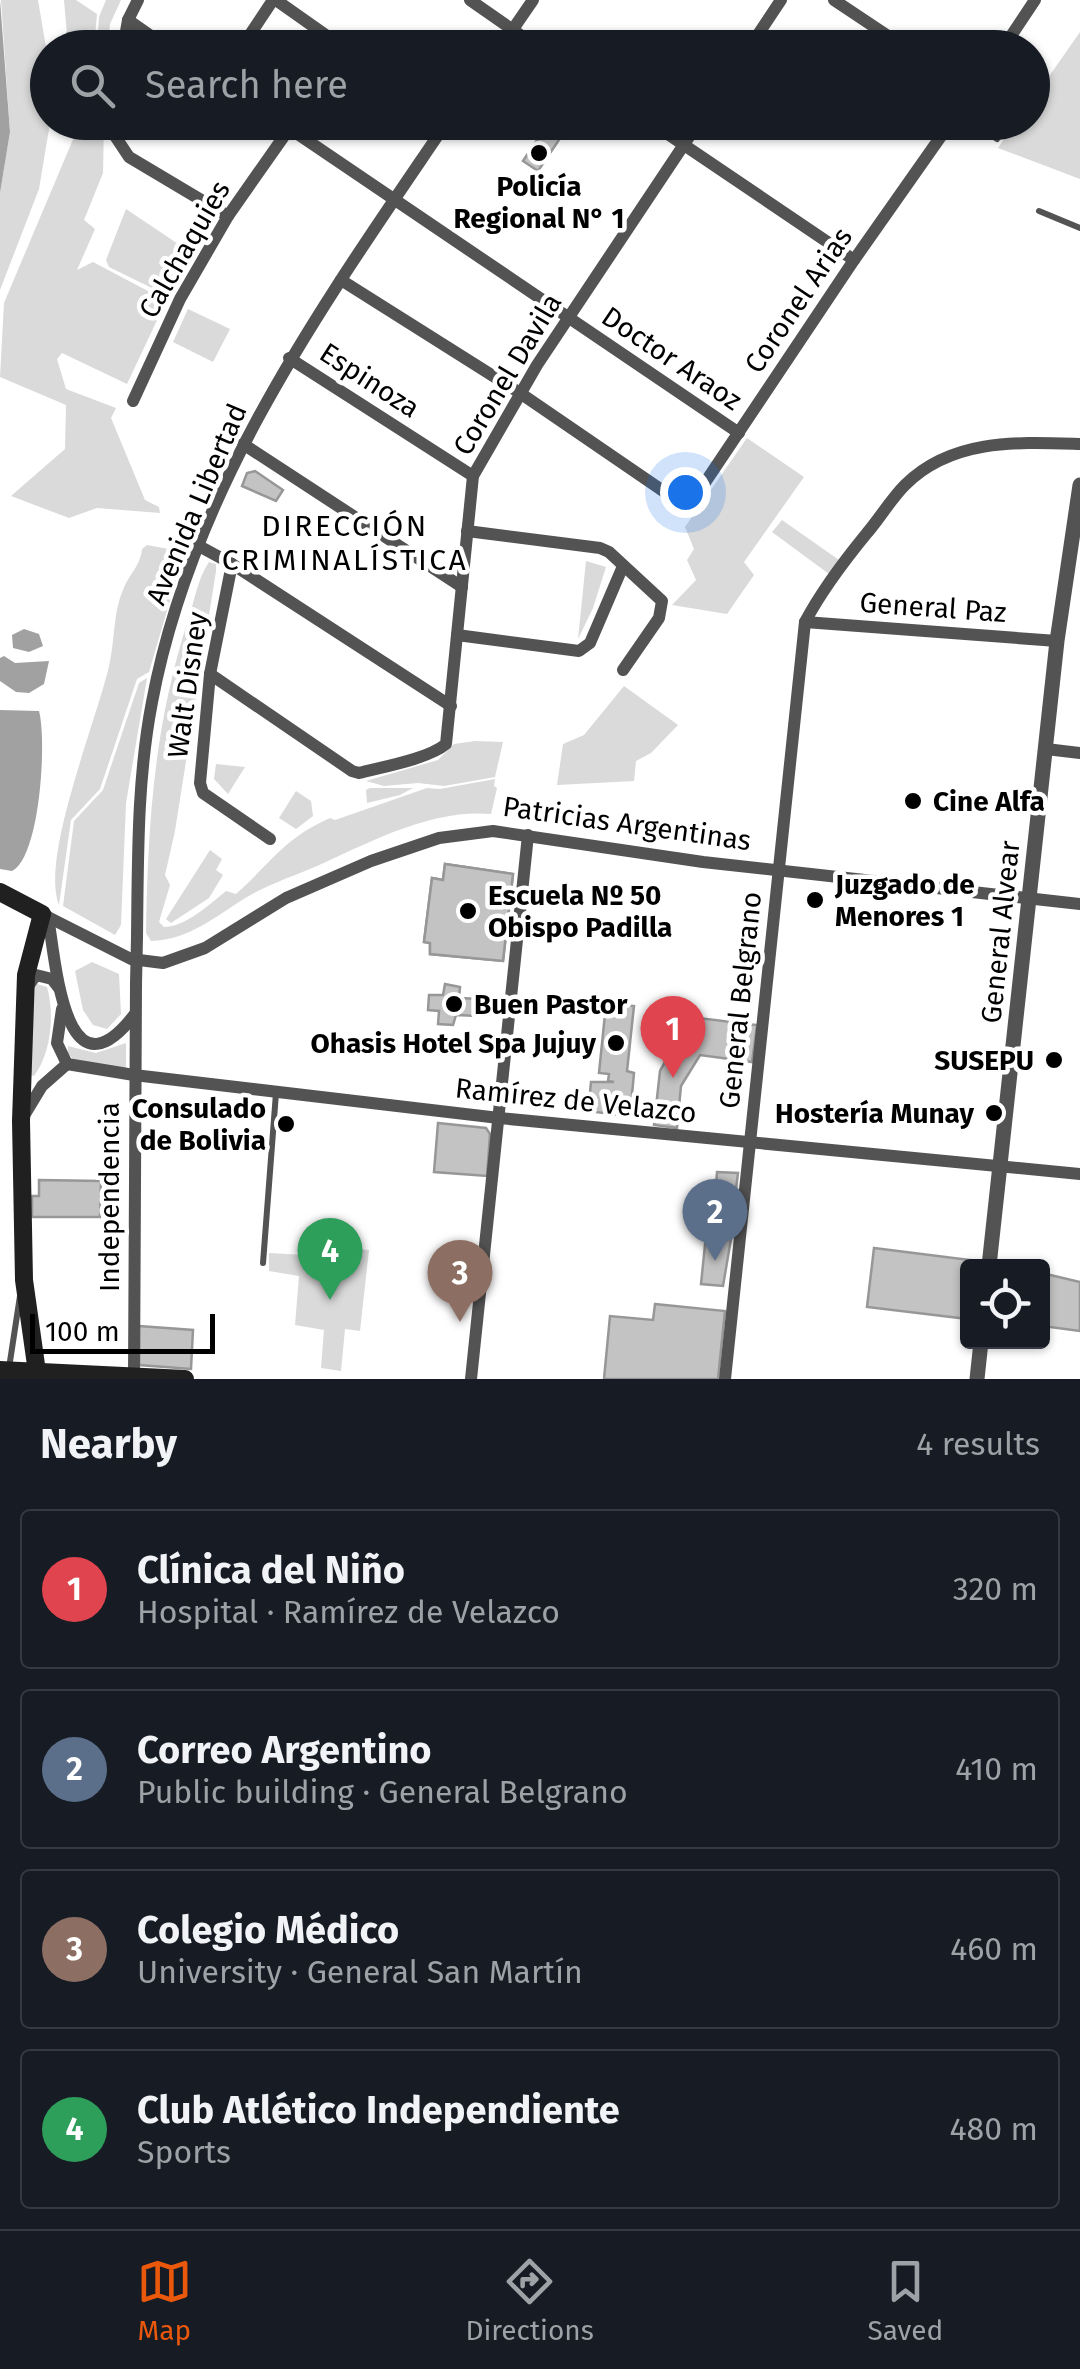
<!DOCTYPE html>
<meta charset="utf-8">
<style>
:root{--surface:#171b24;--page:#242831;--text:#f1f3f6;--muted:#9ea1a6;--line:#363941;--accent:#ea580c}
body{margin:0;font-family:"Fira Sans",sans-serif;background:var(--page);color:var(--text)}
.controls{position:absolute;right:30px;bottom:30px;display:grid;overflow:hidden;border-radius:10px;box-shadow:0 2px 8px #0004}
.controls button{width:90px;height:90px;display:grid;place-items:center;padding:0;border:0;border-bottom:2px solid var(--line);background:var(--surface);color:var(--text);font:50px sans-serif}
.scale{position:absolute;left:30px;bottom:25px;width:185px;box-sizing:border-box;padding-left:10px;border:5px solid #000;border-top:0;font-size:28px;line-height:35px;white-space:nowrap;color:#000;-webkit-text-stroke:8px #fff;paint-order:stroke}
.you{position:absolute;left:685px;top:492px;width:35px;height:35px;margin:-25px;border:8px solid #fff;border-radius:50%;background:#1a73e8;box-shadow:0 0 0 15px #1a73e833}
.badge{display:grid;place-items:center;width:65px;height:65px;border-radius:50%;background:var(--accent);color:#fff;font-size:32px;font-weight:700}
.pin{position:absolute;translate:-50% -82px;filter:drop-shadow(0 2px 5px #0008)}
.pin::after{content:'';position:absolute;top:52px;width:35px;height:30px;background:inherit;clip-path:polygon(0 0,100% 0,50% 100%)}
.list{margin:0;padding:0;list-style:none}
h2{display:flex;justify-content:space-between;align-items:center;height:130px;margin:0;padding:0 40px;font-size:42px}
h2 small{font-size:32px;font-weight:400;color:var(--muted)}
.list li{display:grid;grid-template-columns:65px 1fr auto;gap:30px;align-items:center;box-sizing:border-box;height:160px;margin:0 20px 20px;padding:0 20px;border:2px solid var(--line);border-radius:10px}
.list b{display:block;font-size:38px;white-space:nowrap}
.list p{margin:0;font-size:32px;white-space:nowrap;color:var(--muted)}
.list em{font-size:32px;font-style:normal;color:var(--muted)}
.icon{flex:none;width:55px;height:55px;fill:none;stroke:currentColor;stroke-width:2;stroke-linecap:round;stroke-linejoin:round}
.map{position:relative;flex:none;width:1080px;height:1379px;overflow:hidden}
.search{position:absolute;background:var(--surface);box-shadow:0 2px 8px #0004;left:30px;right:30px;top:30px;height:110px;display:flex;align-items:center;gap:25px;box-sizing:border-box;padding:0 35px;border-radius:55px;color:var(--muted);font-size:38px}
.sheet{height:850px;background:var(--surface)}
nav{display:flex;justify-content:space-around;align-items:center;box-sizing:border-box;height:140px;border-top:2px solid var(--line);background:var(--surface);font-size:28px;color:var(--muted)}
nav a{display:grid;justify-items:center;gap:5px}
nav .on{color:var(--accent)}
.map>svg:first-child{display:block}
</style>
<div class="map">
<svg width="1080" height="1379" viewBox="0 0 1080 1379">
<rect width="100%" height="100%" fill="#fff"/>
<g fill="#dadada">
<polygon points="1,0 38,0 47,53 48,122 50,123 39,189 0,290 0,193 10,132"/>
<polygon points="64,0 76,0 97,14 94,47 68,47"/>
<polygon points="106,0 121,0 110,24 108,47 97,47 99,17"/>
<polygon points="1080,32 1080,179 998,148 1015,123 1032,122 1033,90 1041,71 1050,75"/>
<polygon points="73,123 104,123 103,173 84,220 95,229 77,270 93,262 163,299 159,316 127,384 62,353 57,359 66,389 116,408 111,418 145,500 159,507 160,513 97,508 69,518 11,496 65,449 66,405 0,377 4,303 74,137"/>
<polygon points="126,209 193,254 171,291 164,294 109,267 106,260"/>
<polygon points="188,309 230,329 213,362 173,342"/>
<polygon points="747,438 804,477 744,562 754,575 727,614 672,605 696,580 687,560 694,549 685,527"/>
<polygon points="782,520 839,560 829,574 772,532"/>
<path d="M147 545 179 551 174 575 168 576 176 580 149 672 137 679 100 789 71 820 59 905C40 858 97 720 109 666 115 641 113 613 123 590 129 574 140 567 142 549Z"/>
<polygon points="586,561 606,567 593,608 578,639"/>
<path d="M209 562 216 564V571L175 831 165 875 170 885 159 922 164 927C185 927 209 905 226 891L236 894C272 862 283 839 330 818L335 820 427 788 440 789 495 779 494 786 497 788 491 814C430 809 371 842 317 866 294 876 269 884 247 897 216 916 189 940 151 941L146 933C148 821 154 727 188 620 195 600 197 580 209 562Z"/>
<polygon points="147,678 126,803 121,925 115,935 63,906 74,821 103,790 139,683"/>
<polygon points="624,686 678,725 651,753 636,761 634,781 557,785 563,744 584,735"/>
<polygon points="475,741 503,742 495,777 444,786 418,783 384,786 366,781 438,760 454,744"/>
<polygon points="216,764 245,767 228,794 214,779"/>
<polygon points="370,788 413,788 400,795 367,803 366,790"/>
<polygon points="296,791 311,801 313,816 296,829 279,818"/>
<polygon points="210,850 222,859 216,870 223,875 209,898 171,923 166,919"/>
<polygon points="92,962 119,974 121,1014 107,1029 93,1025 83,1010 75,971"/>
<path d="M37 984 47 987C55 1015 51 1053 34 1076L30 1075 33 988Z"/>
<polygon points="126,1043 126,1069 76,1063 68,1053 68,1046 96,1053"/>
<polygon points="309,1245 369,1250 360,1331 345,1329 341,1371 321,1368 324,1330 295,1325 299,1276 269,1271 269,1253 304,1255"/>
</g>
<g fill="#a1a1a1">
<polygon points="0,0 10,132 0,193"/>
<polygon points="24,629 39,634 43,646 29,652 13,648 12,635"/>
<polygon points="4,656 15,663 49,661 44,684 29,693 16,692 0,681 0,658"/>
<path d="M0 710 39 711C47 741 40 857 12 871L0 869Z"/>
<polygon points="311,1250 349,1254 347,1276 309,1272"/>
</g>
<g fill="#c3c3c3" stroke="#979797" stroke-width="2.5" fill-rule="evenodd">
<polygon points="549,122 571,122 538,171 523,161"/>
<polygon points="255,471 283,490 276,501 242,486 247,473"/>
<path d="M445 864 513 874 503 961 430 954V943L424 942 432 878 443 880ZM450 882 497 887 490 941 443 938Z"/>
<polygon points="445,864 513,874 503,961 430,954 430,943 424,942 432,878 443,880"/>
<polygon points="445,984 460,987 459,998 480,999 477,1016 456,1015 453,1025 438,1024 439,1011 428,1010 429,995 443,995"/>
<polygon points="592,1001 634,1006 627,1071 634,1073 630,1116 595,1112 596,1103 589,1102 591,1082 614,1082 608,1081 609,1074 599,1073 605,1014 591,1012"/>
<polygon points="690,1017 757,1025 752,1062 700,1055 681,1086 677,1128 654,1125 660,1071"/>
<polygon points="438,1123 486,1128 490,1134 487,1176 434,1172"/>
<polygon points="717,1172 738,1173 736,1189 716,1187"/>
<polygon points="39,1180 101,1181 100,1217 32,1217 32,1196 39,1196"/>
<polygon points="706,1235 731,1239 723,1286 701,1284"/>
<polygon points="874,1248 986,1262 985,1266 968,1266 968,1319 867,1307"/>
<polygon points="1042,1273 1080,1282 1080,1331 1042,1326"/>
<polygon points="655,1304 725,1311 718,1379 604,1379 610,1316 653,1320"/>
<polygon points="139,1326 193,1330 191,1369 139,1365"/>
</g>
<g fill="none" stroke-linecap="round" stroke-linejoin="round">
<g stroke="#535353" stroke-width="6">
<polyline points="971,122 997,139"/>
<polyline points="1039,211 1080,228"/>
<polyline points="263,1263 276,1093"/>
<polyline points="9,1368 20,1296"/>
</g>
<g stroke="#535353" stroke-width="12">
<polyline points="276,0 344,48"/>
<polyline points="470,0 539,48"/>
<polyline points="834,0 906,48"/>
<polyline points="128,20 168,48"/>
<polyline points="123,48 128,20 138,0"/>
<polyline points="241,48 273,0"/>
<polyline points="500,48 533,0"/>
<polyline points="749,48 781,0"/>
<polyline points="1003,48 1035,0"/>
<polyline points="116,122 115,136 129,157 228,216"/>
<polyline points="280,122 739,433"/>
<polyline points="650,122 854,260"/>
<polyline points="341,280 520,393 688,508 854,260 951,122"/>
<polyline points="289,358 473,476"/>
<polyline points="133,401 180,299 228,216 289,129"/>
<polyline points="243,444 462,587"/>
<polyline points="467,531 600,548 609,552 662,601 659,618 623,670"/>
<polyline points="199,546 232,564 451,706"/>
<polyline points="232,564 210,674 200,783 203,793 270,839"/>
<polyline points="805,622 1057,641"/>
<polyline points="457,635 579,651 590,643 623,566"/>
<path d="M210 674 352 771 359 773C382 767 428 759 446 744L473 476 537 365 699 122"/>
<polyline points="1046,749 1080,753"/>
<polyline points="42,914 131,959 163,963 205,948 286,898 371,861 439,838 493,831 703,862 1080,904"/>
<path d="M48 917C56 964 65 1105 135 1014"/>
<path d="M137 937C138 858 137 780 152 702 193 484 325 302 447 122"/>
<polyline points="26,989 36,975 52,979 59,988"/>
<polyline points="62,1009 57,1043 67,1064"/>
<polyline points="67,1064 134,1075 499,1118 1080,1174"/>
<polyline points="22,1119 42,1086 67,1064"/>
<polyline points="134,1379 136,984"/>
<polyline points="471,1379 528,835"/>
<path d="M725 1379 805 622C822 590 844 561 867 533 880 518 891 499 905 485 952 438 1019 442 1080 444"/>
</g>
<g stroke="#535353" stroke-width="15">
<polyline points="989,1266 1057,641 1080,485"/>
<polyline points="977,1379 981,1342"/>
</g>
<g stroke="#202020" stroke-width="18">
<polyline points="0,892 42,914 26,975 21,1121 24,1280 38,1379"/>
<polyline points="0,1370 185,1379"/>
</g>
<polyline stroke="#535353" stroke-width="12" points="136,984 137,937"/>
</g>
<g fill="#000" stroke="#fff" stroke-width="4">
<circle cx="539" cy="153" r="10"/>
<circle cx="913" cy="801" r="10"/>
<circle cx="815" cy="900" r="10"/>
<circle cx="468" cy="911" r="10"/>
<circle cx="454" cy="1004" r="10"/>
<circle cx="616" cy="1043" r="10"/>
<circle cx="1054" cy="1060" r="10"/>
<circle cx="994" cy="1113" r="10"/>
<circle cx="286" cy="1124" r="10"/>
</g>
<g text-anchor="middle" stroke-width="9" stroke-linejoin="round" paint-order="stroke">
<g font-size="28" font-weight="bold" fill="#000" stroke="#fff" text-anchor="start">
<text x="539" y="196" text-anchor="middle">Policía<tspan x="539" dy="32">Regional N° 1</tspan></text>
<text x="933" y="811">Cine Alfa</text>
<text x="835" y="894">Juzgado de<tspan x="835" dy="32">Menores 1</tspan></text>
<text x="488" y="905">Escuela Nº 50<tspan x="488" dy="32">Obispo Padilla</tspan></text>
<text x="474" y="1014">Buen Pastor</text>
<text x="596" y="1053" text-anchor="end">Ohasis Hotel Spa Jujuy</text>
<text x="1034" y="1070" text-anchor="end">SUSEPU</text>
<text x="266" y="1118" text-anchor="end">Consulado<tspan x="266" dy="32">de Bolivia</tspan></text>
<text x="974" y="1123" text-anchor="end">Hostería Munay</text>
</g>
<g font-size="28" fill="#000" stroke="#fff">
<text transform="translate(184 249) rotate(-60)" y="10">Calchaquies</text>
<text transform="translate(798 300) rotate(-56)" y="10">Coronel Arias</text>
<text transform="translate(672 358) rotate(34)" y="10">Doctor Araoz</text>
<text transform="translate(507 374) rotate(-59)" y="10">Coronel Davila</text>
<text transform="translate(370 380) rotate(33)" y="10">Espinoza</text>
<text transform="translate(196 504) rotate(-67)" y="10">Avenida Libertad</text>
<text transform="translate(933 607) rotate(4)" y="10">General Paz</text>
<text transform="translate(187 685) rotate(-82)" y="10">Walt Disney</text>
<text transform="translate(627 823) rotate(8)" y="10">Patricias Argentinas</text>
<text transform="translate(1000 932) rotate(-84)" y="10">General Alvear</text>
<text transform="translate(740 1000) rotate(-84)" y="10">General Belgrano</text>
<text transform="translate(576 1100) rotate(6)" y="10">Ramírez de Velazco</text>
<text transform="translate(109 1197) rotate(-90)" y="10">Independencia</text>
</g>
<g font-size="30" letter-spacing="2.5" fill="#000" stroke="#fff">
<text x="345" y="536">DIRECCIÓN<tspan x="345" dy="34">CRIMINALÍSTICA</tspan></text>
</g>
</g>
</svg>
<div class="controls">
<button><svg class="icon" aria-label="locate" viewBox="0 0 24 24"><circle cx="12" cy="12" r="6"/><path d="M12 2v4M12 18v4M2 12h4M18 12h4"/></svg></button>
</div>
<div class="scale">100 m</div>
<div class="you"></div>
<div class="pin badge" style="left:673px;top:1078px;background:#e0444e">1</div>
<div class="pin badge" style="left:715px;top:1261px;background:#5c6f8a">2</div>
<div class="pin badge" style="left:460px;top:1322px;background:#8d6e63">3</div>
<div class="pin badge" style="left:330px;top:1300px;background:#2e9e5b">4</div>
<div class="search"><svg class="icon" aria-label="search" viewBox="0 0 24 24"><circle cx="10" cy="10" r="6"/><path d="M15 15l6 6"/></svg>Search here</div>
</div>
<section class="sheet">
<h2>Nearby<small>4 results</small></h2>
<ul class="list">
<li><span class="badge" style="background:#e0444e">1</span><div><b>Clínica del Niño</b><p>Hospital · Ramírez de Velazco</p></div><em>320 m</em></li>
<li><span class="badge" style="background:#5c6f8a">2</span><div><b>Correo Argentino</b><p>Public building · General Belgrano</p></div><em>410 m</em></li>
<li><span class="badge" style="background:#8d6e63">3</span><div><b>Colegio Médico</b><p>University · General San Martín</p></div><em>460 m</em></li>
<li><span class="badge" style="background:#2e9e5b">4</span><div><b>Club Atlético Independiente</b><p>Sports</p></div><em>480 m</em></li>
</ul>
</section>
<nav>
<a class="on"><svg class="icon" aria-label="map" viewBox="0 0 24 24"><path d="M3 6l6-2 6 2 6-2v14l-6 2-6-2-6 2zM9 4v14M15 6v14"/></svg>Map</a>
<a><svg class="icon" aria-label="directions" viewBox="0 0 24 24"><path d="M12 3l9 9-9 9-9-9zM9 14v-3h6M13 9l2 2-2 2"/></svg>Directions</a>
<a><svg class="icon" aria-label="saved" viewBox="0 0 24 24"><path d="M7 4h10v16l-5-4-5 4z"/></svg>Saved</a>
</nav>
